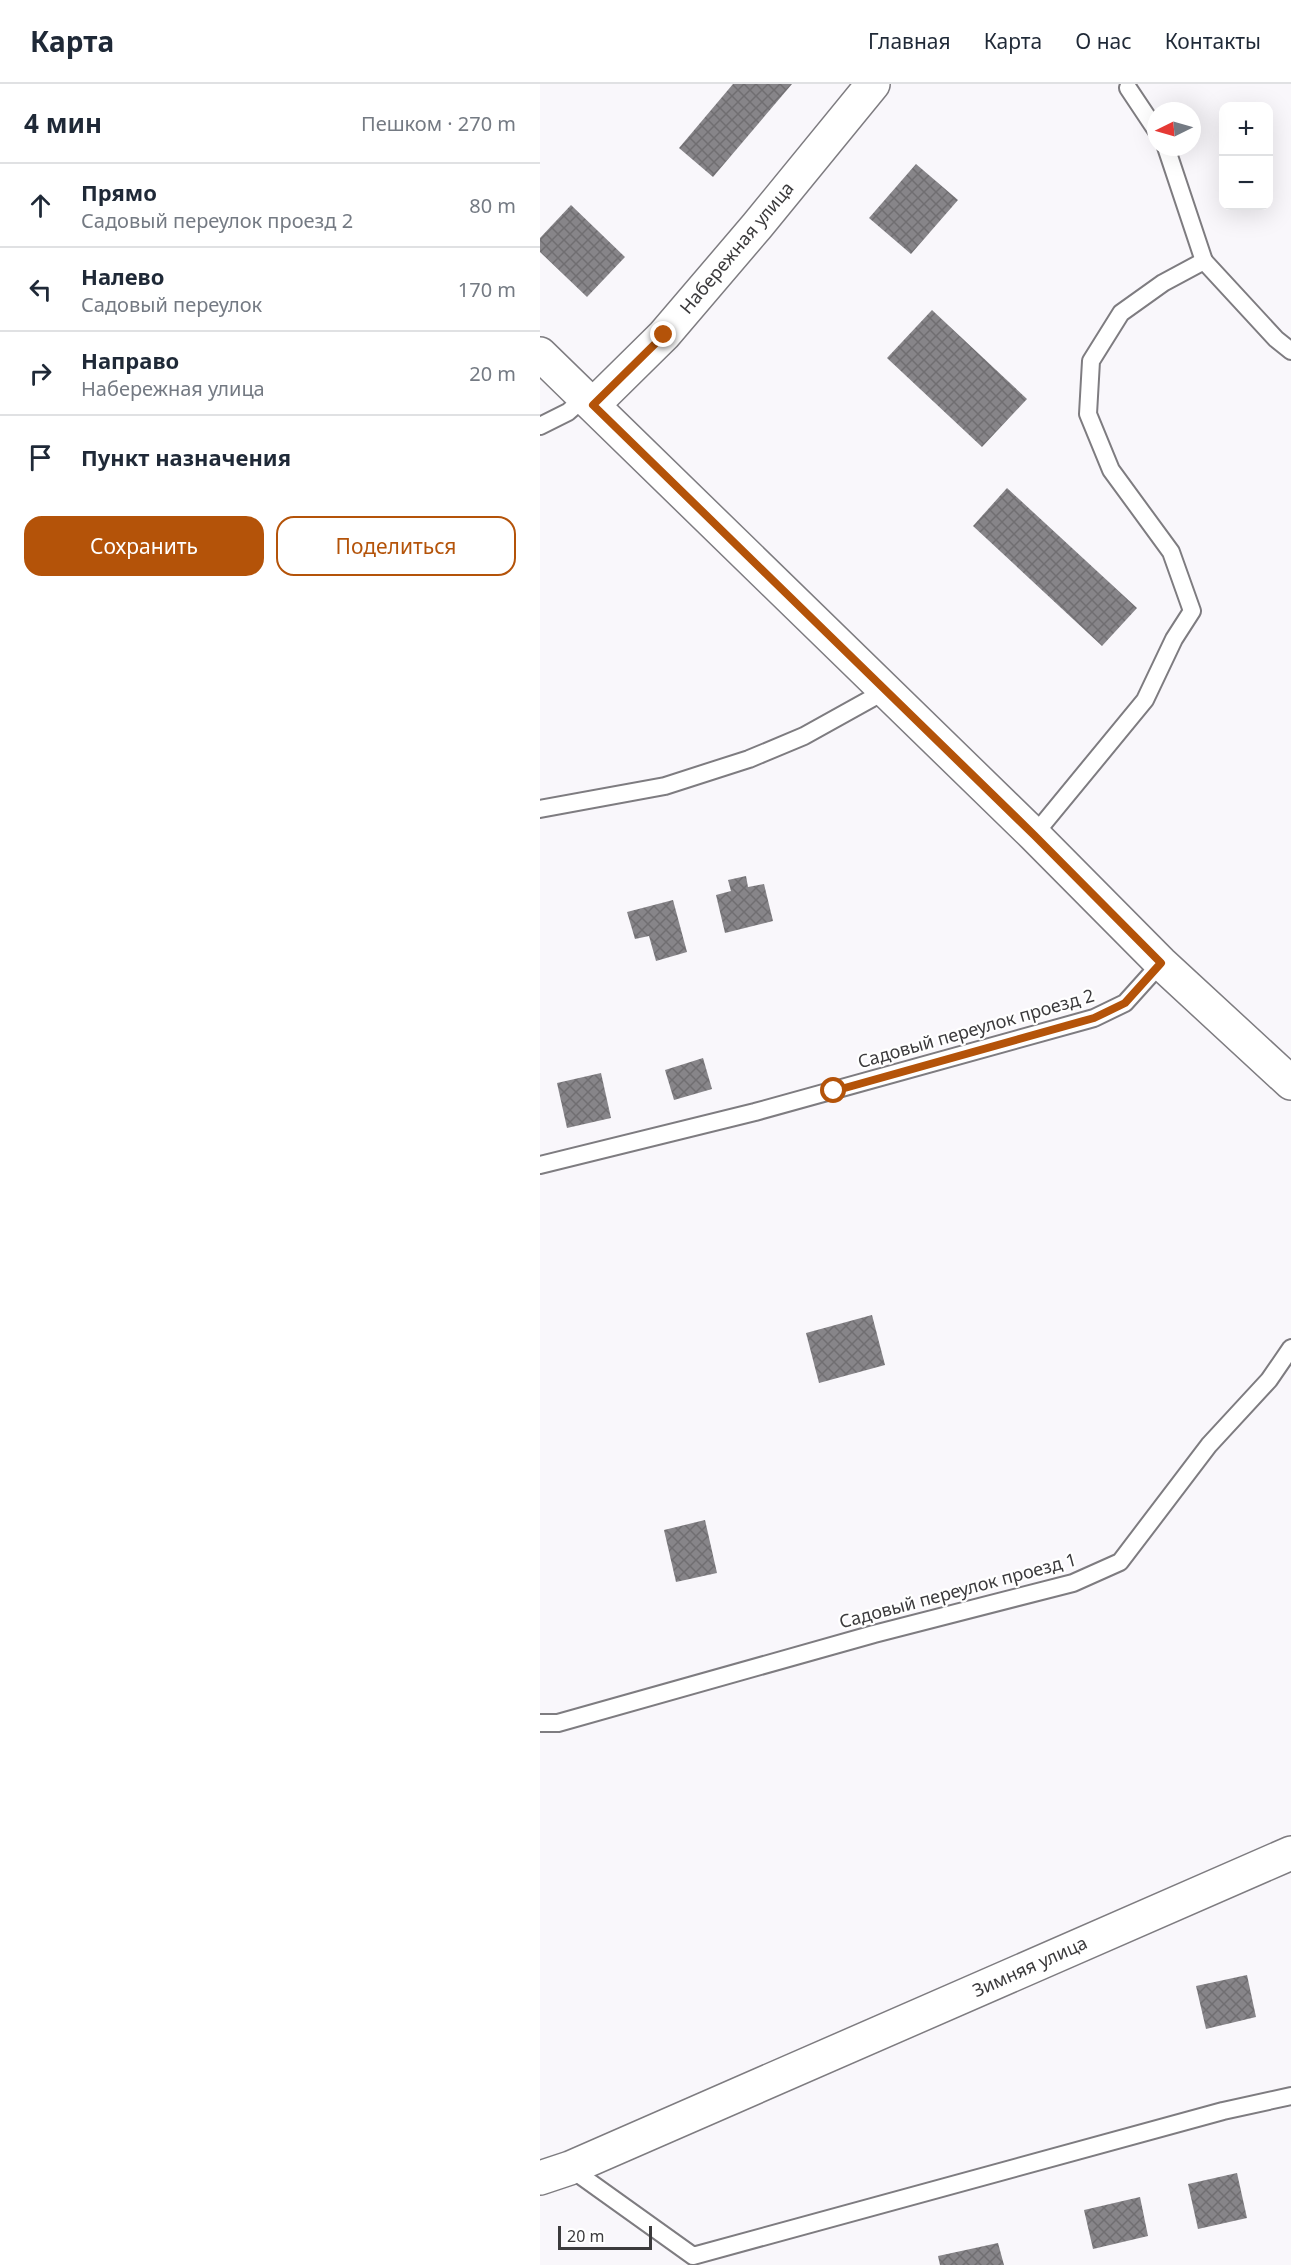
<!DOCTYPE html>
<html lang="ru">
<meta charset="utf-8">
<style>
:root{--surface:#fff;--page:#f2f2f3;--text:#1f2937;--muted:#747a83;--line:#e0e1e3;--accent:#b45309}
body{margin:0;font-family:"Noto Sans",sans-serif;background:var(--page);color:var(--text)}
.controls{position:absolute;right:18px;top:18px;display:grid;overflow:hidden;border-radius:12px;box-shadow:0 6px 24px #0002}
.controls button{width:54px;height:54px;display:grid;place-items:center;padding:0;border:0;border-bottom:2px solid var(--line);background:var(--surface);color:var(--text);font:30px sans-serif}
.compass{position:absolute;left:607px;top:18px;width:54px;height:54px;border-radius:50%;background:var(--surface);box-shadow:0 6px 24px #0002;rotate:265deg}
.scale{position:absolute;left:18px;bottom:15px;width:94px;box-sizing:border-box;padding-left:6px;border:3px solid #3b3a3c;border-top:0;font-size:16px;line-height:21px;white-space:nowrap;color:#3b3a3c;-webkit-text-stroke:4px #fff;paint-order:stroke}
.stop{position:absolute;width:18px;height:18px;margin:-14px;border:4px solid #b45309;border-radius:50%;background:#fff}
.stop.end{background:#b45309;border-color:#fff;box-shadow:0 2px 6px #0008}
.list{margin:0;padding:0;list-style:none}
h2{display:flex;justify-content:space-between;align-items:center;height:78px;margin:0;padding:0 24px;font-size:26px}
h2 small{font-size:20px;font-weight:400;color:var(--muted)}
.list li{display:grid;grid-template-columns:39px 1fr auto;gap:18px;align-items:center;box-sizing:border-box;height:84px;padding:0 24px;border-top:2px solid var(--line)}
.list b{display:block;font-size:22px;white-space:nowrap}
.list p{margin:0;font-size:20px;white-space:nowrap;color:var(--muted)}
.list em{font-size:20px;font-style:normal;color:var(--muted)}
.actions{display:flex;gap:12px;padding:18px 24px}
.actions a{flex:1;padding:14px 0;border:2px solid var(--accent);border-radius:18px;text-align:center;font-size:21px;color:var(--accent)}
.actions .main{background:var(--accent);color:#fff}
.icon{flex:none;width:33px;height:33px;fill:none;stroke:currentColor;stroke-width:2;stroke-linecap:round;stroke-linejoin:round}
.map{position:relative;flex:none;width:751px;height:2181px;overflow:hidden}
header{display:flex;align-items:center;gap:36px;box-sizing:border-box;height:84px;padding:0 30px;background:var(--surface);border-bottom:2px solid var(--line)}
header strong{font-size:28px}
nav{display:flex;gap:33px;margin-inline-start:auto;font-size:21px}
main{display:flex}
aside{flex:1;background:var(--surface)}
.map>svg:first-child{display:block}
</style>
<header>
<strong>Карта</strong>
<nav><a>Главная</a><a>Карта</a><a>О нас</a><a>Контакты</a></nav>
</header>
<main>
<aside>
<h2>4 мин<small>Пешком · 270 m</small></h2>
<ul class="list">
<li><svg class="icon" aria-label="ahead" viewBox="0 0 24 24"><path d="M12 20V5M6 11l6-6 6 6"/></svg><div><b>Прямо</b><p>Садовый переулок проезд 2</p></div><em>80 m</em></li>
<li><svg class="icon" aria-label="left" viewBox="0 0 24 24"><path d="M17 20v-9H6M10 6l-5 5 5 5"/></svg><div><b>Налево</b><p>Садовый переулок</p></div><em>170 m</em></li>
<li><svg class="icon" aria-label="right" viewBox="0 0 24 24"><path d="M7 20v-9h11M14 6l5 5-5 5"/></svg><div><b>Направо</b><p>Набережная улица</p></div><em>20 m</em></li>
<li><svg class="icon" aria-label="arrive" viewBox="0 0 24 24"><path d="M6 21V4h12l-3 4 3 4H6"/></svg><div><b>Пункт назначения</b></div></li>
</ul>
<div class="actions"><a class="main">Сохранить</a><a>Поделиться</a></div>
</aside>
<div class="map">
<svg width="751" height="2181" viewBox="0 0 751 2181">
<defs>
<pattern id="building-cross-hatch" width="8" height="8" patternUnits="userSpaceOnUse" patternTransform="scale(1.5)"><rect width="8" height="8" fill="#878589"/><path d="M0 0l8 8M0 8l8-8" fill="none" stroke="#706e71"/></pattern>
</defs>
<rect width="100%" height="100%" fill="#f9f7fb"/>
<g fill="url(#building-cross-hatch)">
<polygon points="193,0 252,0 173,93 139,64"/>
<polygon points="376,80 418,116 371,170 329,134"/>
<polygon points="31,121 85,173 47,213 0,168 0,154"/>
<polygon points="392,226 487,315 442,363 347,274"/>
<polygon points="467,404 597,524 562,562 433,442"/>
<polygon points="206,792 208,803 224,800 233,837 185,849 176,811 191,807 188,796"/>
<polygon points="133,816 147,868 116,877 109,852 95,855 87,828"/>
<polygon points="163,974 172,1005 134,1016 125,986"/>
<polygon points="61,989 71,1034 27,1044 17,999"/>
<polygon points="332,1231 345,1281 279,1299 266,1249"/>
<polygon points="165,1436 177,1489 136,1498 124,1446"/>
<polygon points="707,1891 716,1933 666,1945 656,1902"/>
<polygon points="697,2089 707,2134 658,2145 648,2100"/>
<polygon points="600,2113 608,2152 553,2165 544,2126"/>
<polygon points="458,2159 464,2181 400,2181 398,2172"/>
</g>
<g fill="none" stroke-linecap="round" stroke-linejoin="round">
<g stroke="#7e7c80" stroke-width="20">
<g id="service">
<polyline points="588,4 616,46"/>
<polyline points="626,63 664,177"/>
<polyline points="0,342 28,328 45,313"/>
<polyline points="0,725 125,702 209,675 264,652 345,607"/>
<polyline points="494,751 605,616 634,555 652,527 631,468 571,386 548,330 551,277 581,229 623,199 664,177 736,255 751,267"/>
<polyline points="0,1081 215,1028 554,934 585,919 621,879"/>
<polyline points="0,1639 18,1639 334,1550 533,1499 580,1478 669,1361 729,1296 751,1264"/>
<polyline points="30,2084 153,2172 683,2027 751,2012"/>
</g>
</g>
<g stroke="#7e7c80" stroke-width="36">
<g id="minor">
<polyline points="0,270 494,751 621,879 751,999"/>
<polyline points="53,321 124,251 217,142 333,0"/>
<polyline points="0,2094 30,2084 751,1769"/>
</g>
</g>
<use href="#service" stroke="#fff" stroke-width="16"/>
<use href="#minor" stroke="#fff" stroke-width="33"/>
</g>
<g fill="none" stroke-linecap="round" stroke-linejoin="round">
<polyline stroke="#b45309" stroke-width="8" points="124,251 53,321 494,751 621,879 585,919 554,934 294,1007"/>
</g>
<g text-anchor="middle" stroke-width="4.5" stroke-linejoin="round" paint-order="stroke">
<g font-size="18" fill="#3b3a3c" stroke="#fff">
<text transform="translate(197 164) rotate(-50)" y="6">Набережная улица</text>
<text transform="translate(436 945) rotate(-16)" y="6">Садовый переулок проезд 2</text>
<text transform="translate(418 1507) rotate(-15)" y="6">Садовый переулок проезд 1</text>
<text transform="translate(490 1883) rotate(-24)" y="6">Зимняя улица</text>
</g>
</g>
</svg>
<div class="controls">
<button>+</button>
<button>−</button>
</div>
<svg class="compass" viewBox="-18 -18 36 36"><path d="M0-13l5 13h-10z" fill="#e53935"/><path d="M0 13l5-13h-10z" fill="#747a83"/></svg>
<div class="scale">20 m</div>
<div class="stop" style="left:294px;top:1007px"></div>
<div class="stop end" style="left:124px;top:251px"></div>
</div>
</main>
